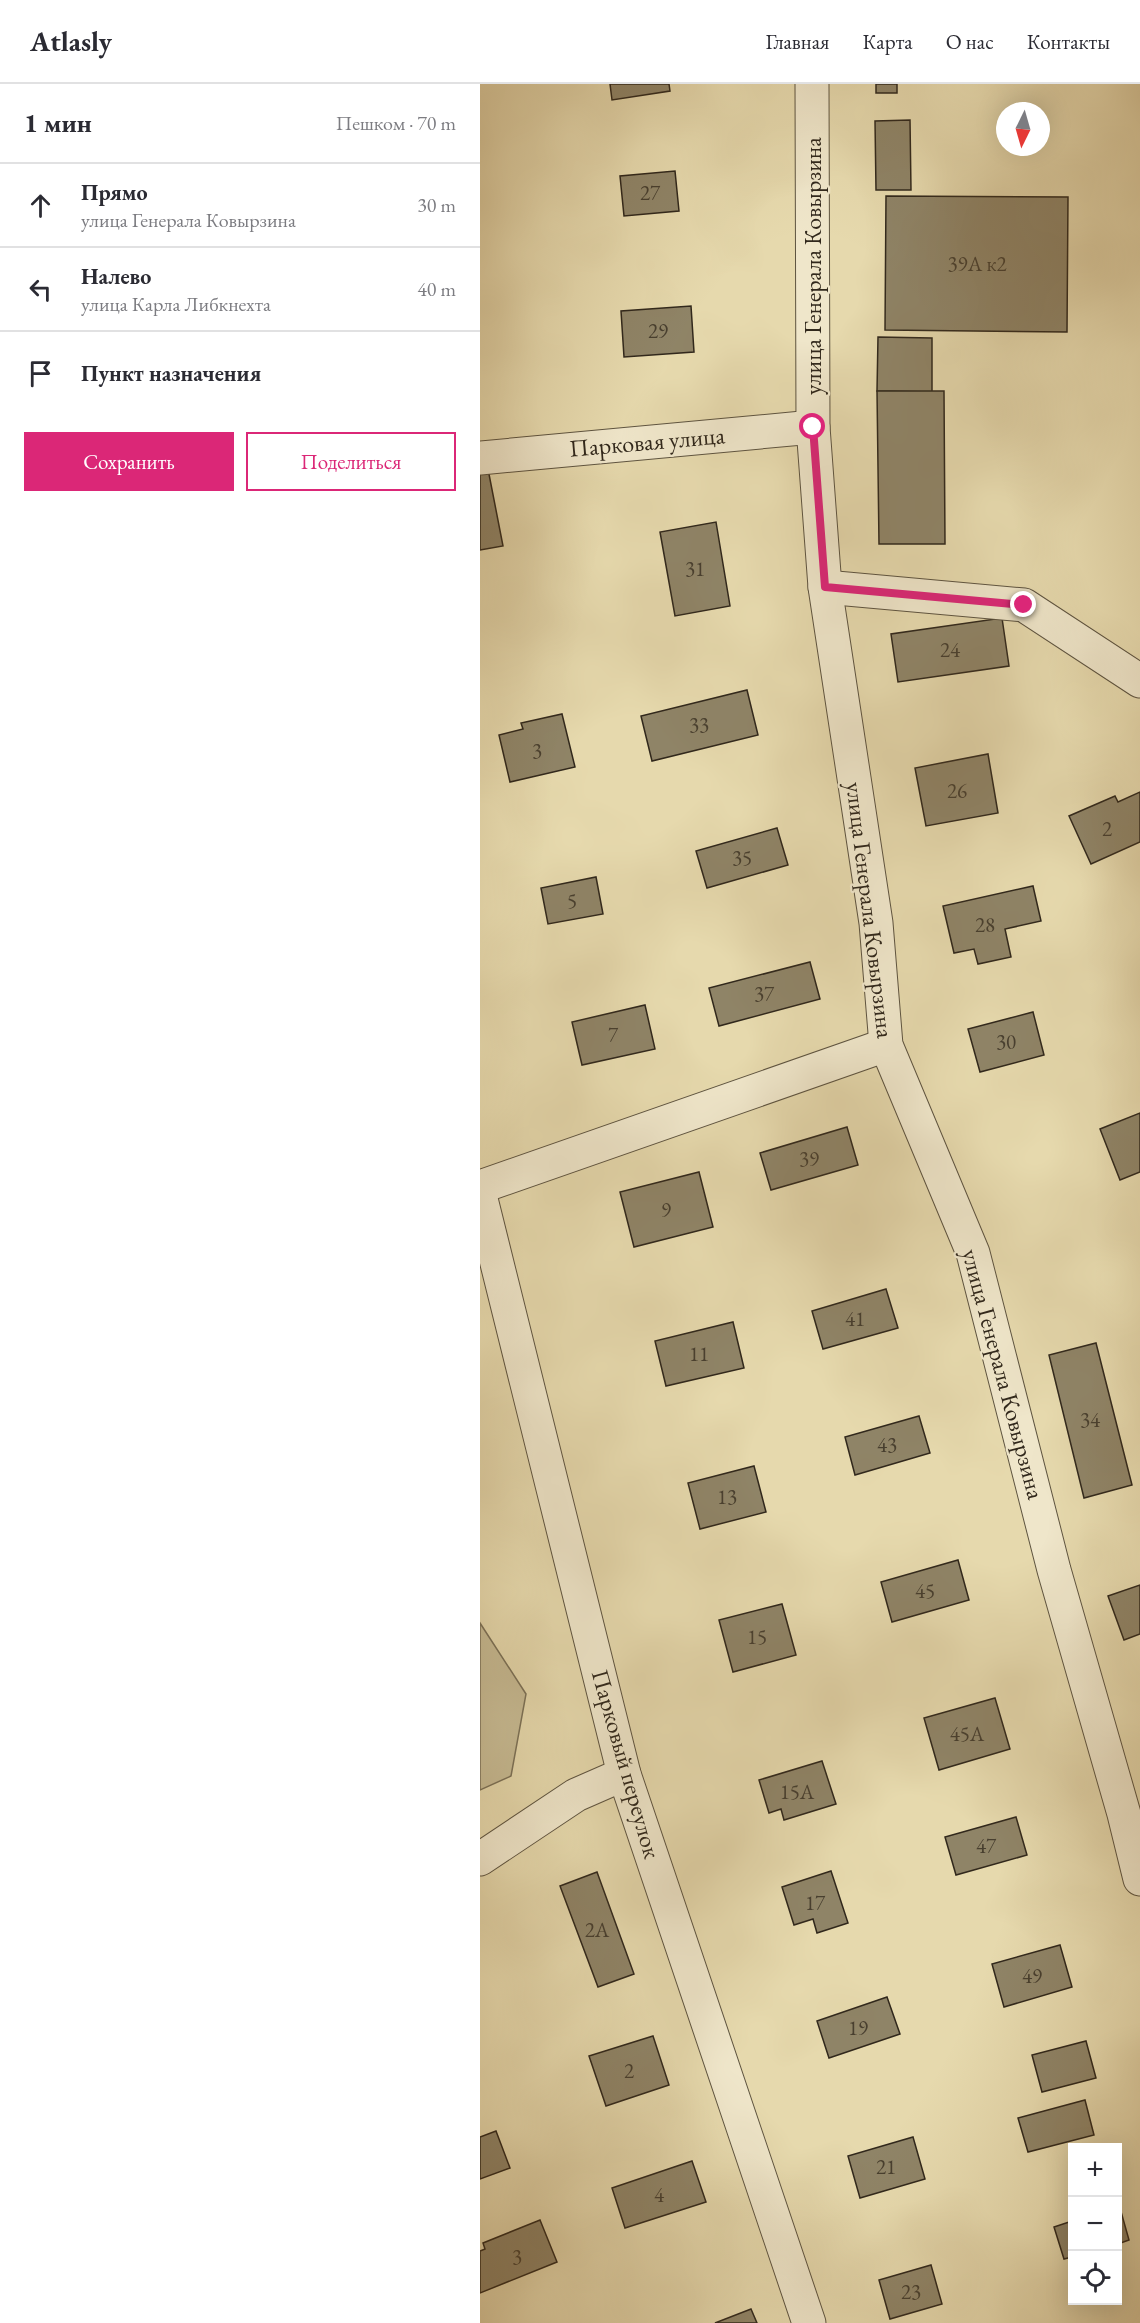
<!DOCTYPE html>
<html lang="ru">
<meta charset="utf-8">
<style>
:root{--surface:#fff;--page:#f7f7f7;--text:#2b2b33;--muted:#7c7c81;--line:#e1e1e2;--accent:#db2777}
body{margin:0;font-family:"EB Garamond",serif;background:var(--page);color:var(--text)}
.controls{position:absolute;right:18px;bottom:18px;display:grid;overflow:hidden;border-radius:0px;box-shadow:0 6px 24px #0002}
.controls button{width:54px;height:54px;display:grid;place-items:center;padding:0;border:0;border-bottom:2px solid var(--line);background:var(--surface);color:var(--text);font:30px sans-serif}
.compass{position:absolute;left:516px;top:18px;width:54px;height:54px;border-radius:50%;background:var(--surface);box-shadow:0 6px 24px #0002;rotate:185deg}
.stop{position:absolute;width:18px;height:18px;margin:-14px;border:4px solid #db2777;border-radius:50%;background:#fff}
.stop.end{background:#db2777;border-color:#fff;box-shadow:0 2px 6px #0008}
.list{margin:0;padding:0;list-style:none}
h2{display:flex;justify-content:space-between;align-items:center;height:78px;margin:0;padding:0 24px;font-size:26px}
h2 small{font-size:20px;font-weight:400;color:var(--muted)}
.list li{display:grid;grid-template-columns:39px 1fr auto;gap:18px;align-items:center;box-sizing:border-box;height:84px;padding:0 24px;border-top:2px solid var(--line)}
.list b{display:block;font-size:22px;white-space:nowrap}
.list p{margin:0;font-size:20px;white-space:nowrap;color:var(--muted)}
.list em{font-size:20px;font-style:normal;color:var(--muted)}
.actions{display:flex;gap:12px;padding:18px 24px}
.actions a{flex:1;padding:14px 0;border:2px solid var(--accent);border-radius:0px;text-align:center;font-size:21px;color:var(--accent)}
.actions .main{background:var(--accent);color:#fff}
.icon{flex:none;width:33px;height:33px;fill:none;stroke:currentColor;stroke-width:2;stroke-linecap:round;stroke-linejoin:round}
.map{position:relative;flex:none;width:660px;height:2239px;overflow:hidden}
header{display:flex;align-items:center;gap:36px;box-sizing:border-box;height:84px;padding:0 30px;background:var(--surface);border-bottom:2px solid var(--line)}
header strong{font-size:28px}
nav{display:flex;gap:33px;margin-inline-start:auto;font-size:21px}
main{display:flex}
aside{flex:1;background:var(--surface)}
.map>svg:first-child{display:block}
</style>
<header>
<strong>Atlasly</strong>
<nav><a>Главная</a><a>Карта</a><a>О нас</a><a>Контакты</a></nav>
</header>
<main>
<aside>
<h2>1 мин<small>Пешком · 70 m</small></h2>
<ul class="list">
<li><svg class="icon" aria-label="ahead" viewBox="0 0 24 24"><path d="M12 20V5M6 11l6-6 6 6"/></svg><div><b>Прямо</b><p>улица Генерала Ковырзина</p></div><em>30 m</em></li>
<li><svg class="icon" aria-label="left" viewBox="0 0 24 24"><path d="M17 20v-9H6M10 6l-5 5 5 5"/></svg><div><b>Налево</b><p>улица Карла Либкнехта</p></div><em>40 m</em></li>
<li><svg class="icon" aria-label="arrive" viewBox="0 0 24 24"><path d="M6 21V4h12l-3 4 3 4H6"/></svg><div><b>Пункт назначения</b></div></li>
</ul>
<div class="actions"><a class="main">Сохранить</a><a>Поделиться</a></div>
</aside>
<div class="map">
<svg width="660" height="2239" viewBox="0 0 660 2239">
<rect width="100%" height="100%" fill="#e6d9ad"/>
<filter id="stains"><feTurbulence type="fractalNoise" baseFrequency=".00333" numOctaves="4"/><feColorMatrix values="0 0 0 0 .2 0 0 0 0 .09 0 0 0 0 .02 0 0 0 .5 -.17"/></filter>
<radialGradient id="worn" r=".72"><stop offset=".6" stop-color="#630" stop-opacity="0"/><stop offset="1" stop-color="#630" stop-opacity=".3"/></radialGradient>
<polygon fill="#c7bb94" stroke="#7c7258" stroke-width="1.5" points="0,1539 46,1610 31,1692 0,1706"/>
<g fill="#8f8467" stroke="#31281c" stroke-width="1.5">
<polygon points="130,0 189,0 190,7 132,16"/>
<rect x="396" y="0" width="21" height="9"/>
<polygon points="430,36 431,106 396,106 395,37"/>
<polygon points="195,87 199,127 144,132 140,92"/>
<polygon points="406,112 588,113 587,248 405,246"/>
<polygon points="211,222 214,268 144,273 141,227"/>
<polygon points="398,253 452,254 452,308 397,307"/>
<polygon points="397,307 464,307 465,460 399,460"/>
<polygon points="8,385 23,462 0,466 0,387"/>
<polygon points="236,438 250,522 195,532 180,448"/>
<polygon points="522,534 529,582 418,598 411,550"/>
<polygon points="267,606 278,651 172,677 161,632"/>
<polygon points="82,630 95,683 30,698 19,651 43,645 41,639"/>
<polygon points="508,670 518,729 446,742 435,684"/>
<polygon points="660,708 660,758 611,780 589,732 635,712 638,718"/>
<polygon points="297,744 308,781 227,804 216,767"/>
<polygon points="116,793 123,830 68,840 61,804"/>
<polygon points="553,802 561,837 525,845 531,873 498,880 494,865 474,869 463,822"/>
<polygon points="330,878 340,915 239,942 229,904"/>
<polygon points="165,921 175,965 102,981 92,938"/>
<polygon points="553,928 564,971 500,988 488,945"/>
<polygon points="660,1029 660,1088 640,1096 620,1045"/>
<polygon points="367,1043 378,1081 291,1106 280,1069"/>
<polygon points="219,1088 233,1143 154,1163 140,1108"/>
<polygon points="406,1205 418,1244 343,1265 332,1227"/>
<polygon points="253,1238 264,1284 186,1302 175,1257"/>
<polygon points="616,1259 652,1401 604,1414 569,1271"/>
<polygon points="439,1332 450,1369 375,1391 365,1353"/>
<polygon points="274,1382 286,1428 220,1445 208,1399"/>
<polygon points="478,1476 489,1516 412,1538 401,1498"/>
<polygon points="660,1501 660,1550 644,1556 628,1512"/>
<polygon points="302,1520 316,1571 253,1588 239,1536"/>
<polygon points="515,1614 530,1665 459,1686 444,1634"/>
<polygon points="342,1677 356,1720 304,1736 301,1725 289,1729 279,1696"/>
<polygon points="536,1733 547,1771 476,1791 465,1753"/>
<polygon points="351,1787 368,1839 337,1849 333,1835 314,1841 302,1803"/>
<polygon points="117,1788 154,1890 118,1903 80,1802"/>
<polygon points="580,1861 592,1903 524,1923 512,1880"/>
<polygon points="407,1913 420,1950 349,1974 337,1937"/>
<polygon points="173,1952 189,2001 126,2022 109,1972"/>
<polygon points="606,1957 616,1994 562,2008 552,1971"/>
<polygon points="605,2016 614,2051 548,2068 538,2034"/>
<polygon points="16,2047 30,2084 0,2095 0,2053"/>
<polygon points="433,2053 445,2095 380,2114 368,2072"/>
<polygon points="212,2077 226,2118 145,2144 132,2104"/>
<polygon points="638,2124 640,2124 649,2156 638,2160"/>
<polygon points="60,2136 77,2178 0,2209 0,2167 5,2165 3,2159"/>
<polygon points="592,2137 592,2173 584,2175 574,2143"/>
<polygon points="451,2181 462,2220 410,2235 399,2196"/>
<polygon points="271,2225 277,2239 235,2239"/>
</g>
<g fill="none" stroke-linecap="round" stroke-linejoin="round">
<g stroke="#5e5440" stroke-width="35">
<g id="street">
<polyline points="332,0 333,343 345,503 396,839 406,961 493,1169 574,1486 644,1730 660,1795"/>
<polyline points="0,374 333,343"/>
<polyline points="345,503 544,521 660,597"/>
<polyline points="0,1103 406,961"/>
<polyline points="0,1111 144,1690 329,2239"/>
<polyline points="0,1775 96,1711 144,1690"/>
</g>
</g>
<use href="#street" stroke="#efe6ca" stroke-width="33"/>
</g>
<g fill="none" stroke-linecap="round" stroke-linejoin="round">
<polyline stroke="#db2777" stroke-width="8" points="333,343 345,503 544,521"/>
</g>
<g text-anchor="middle" stroke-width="4.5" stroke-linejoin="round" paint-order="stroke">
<g font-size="21" fill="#483f2f">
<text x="170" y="116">27</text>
<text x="497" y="187">39А к2</text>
<text x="178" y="254">29</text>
<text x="215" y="492">31</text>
<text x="470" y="573">24</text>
<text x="219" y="648">33</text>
<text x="57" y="674">3</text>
<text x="477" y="714">26</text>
<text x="627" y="752">2</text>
<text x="262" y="781">35</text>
<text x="92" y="824">5</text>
<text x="505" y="848">28</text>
<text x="284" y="917">37</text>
<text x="133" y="958">7</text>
<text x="526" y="965">30</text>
<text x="329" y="1082">39</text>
<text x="186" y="1133">9</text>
<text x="375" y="1242">41</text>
<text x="219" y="1277">11</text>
<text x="610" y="1343">34</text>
<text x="407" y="1368">43</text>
<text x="247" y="1420">13</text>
<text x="445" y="1514">45</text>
<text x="277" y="1560">15</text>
<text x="487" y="1657">45А</text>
<text x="317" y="1715">15А</text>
<text x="506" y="1769">47</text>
<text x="335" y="1826">17</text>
<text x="117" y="1853">2А</text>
<text x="552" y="1899">49</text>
<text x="378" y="1951">19</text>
<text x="149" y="1994">2</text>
<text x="406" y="2090">21</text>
<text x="179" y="2118">4</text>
<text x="37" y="2180">3</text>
<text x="431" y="2215">23</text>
</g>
<g font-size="24" fill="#31281c" stroke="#efe6ca">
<text transform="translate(333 182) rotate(-90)" y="8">улица Генерала Ковырзина</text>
<text transform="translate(167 358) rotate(-5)" y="8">Парковая улица</text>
<text transform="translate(390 826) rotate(83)" y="8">улица Генерала Ковырзина</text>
<text transform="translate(523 1290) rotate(75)" y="8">улица Генерала Ковырзина</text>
<text transform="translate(146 1680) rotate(74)" y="8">Парковый переулок</text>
</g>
</g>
<rect width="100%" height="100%" filter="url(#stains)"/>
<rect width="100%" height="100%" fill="url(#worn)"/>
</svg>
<div class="controls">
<button>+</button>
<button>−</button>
<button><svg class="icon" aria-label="locate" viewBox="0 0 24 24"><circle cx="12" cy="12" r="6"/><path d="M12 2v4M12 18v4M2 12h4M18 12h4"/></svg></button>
</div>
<svg class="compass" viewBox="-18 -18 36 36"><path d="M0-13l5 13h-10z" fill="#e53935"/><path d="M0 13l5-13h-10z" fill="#7c7c81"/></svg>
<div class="stop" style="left:333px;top:343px"></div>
<div class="stop end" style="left:544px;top:521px"></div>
</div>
</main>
